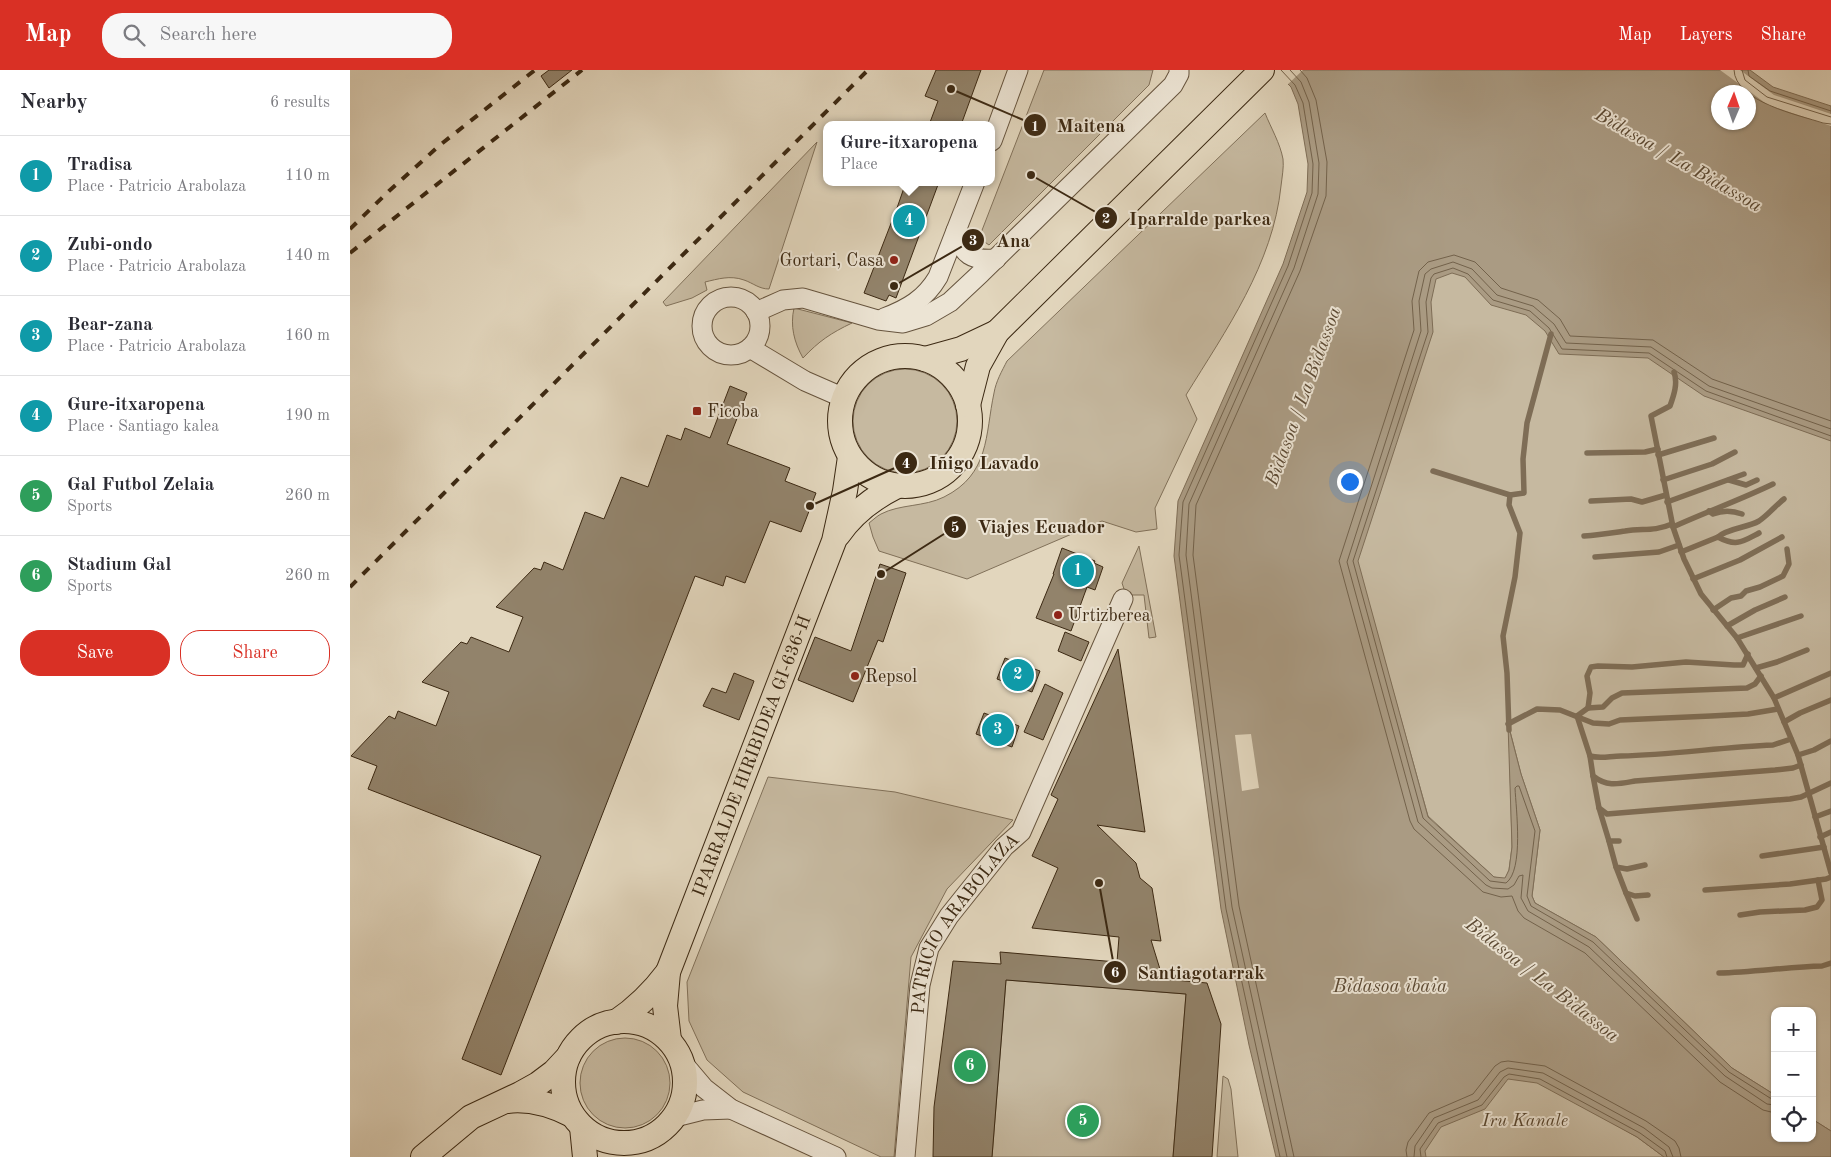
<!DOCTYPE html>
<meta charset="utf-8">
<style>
:root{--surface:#fff;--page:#f7f7f7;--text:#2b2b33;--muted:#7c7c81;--line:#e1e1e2;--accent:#d93025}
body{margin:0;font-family:"Old Standard TT",serif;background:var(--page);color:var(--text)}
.controls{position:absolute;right:15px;bottom:15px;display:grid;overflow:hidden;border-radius:10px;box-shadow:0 1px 4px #0004}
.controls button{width:45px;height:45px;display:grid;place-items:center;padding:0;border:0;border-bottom:1px solid var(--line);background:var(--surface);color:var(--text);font:25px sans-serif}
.compass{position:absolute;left:1361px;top:15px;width:45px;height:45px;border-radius:50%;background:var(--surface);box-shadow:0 1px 4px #0004;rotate:2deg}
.you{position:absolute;left:999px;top:411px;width:18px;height:18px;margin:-12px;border:4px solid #fff;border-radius:50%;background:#1a73e8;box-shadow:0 0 0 8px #1a73e833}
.badge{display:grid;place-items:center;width:32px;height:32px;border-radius:50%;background:var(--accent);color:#fff;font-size:16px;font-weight:700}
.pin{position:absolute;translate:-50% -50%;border:2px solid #fff;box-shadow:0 1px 5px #0006}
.popup{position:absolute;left:473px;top:51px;width:172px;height:65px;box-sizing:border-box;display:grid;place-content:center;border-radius:10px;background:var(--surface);filter:drop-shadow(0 1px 4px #0005);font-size:16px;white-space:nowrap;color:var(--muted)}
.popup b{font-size:19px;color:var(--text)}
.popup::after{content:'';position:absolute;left:50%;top:100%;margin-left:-10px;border:10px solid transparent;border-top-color:var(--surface)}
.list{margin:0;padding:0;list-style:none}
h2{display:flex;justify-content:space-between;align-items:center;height:65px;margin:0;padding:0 20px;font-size:21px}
h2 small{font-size:16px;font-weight:400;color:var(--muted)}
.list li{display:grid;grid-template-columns:32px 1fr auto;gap:15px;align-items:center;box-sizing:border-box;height:80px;padding:0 20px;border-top:1px solid var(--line)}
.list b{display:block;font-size:19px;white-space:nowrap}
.list p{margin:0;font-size:16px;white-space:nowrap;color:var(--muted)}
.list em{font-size:16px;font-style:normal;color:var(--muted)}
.actions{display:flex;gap:10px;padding:15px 20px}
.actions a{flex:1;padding:11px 0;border:1px solid var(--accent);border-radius:20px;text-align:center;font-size:18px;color:var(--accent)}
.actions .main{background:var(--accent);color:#fff}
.icon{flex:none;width:28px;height:28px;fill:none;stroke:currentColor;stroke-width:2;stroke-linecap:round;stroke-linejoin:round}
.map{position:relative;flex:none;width:1481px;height:1087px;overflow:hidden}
header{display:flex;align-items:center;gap:30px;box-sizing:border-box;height:70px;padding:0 25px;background:var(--accent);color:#fff}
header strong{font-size:24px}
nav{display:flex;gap:28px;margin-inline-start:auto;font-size:18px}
.search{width:350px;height:45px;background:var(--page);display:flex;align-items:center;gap:12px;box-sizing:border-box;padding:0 18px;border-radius:20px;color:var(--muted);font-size:19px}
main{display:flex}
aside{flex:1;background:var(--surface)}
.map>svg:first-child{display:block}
</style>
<header>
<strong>Map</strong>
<div class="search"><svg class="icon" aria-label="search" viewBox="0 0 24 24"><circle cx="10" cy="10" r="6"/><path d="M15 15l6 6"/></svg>Search here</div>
<nav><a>Map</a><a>Layers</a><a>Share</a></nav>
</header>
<main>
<aside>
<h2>Nearby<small>6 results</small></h2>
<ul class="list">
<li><span class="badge" style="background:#0f9aa8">1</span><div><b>Tradisa</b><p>Place · Patricio Arabolaza</p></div><em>110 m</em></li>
<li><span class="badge" style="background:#0f9aa8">2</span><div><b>Zubi-ondo</b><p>Place · Patricio Arabolaza</p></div><em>140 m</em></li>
<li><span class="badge" style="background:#0f9aa8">3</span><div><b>Bear-zana</b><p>Place · Patricio Arabolaza</p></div><em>160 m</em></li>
<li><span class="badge" style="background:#0f9aa8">4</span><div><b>Gure-itxaropena</b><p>Place · Santiago kalea</p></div><em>190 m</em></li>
<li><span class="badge" style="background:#2e9e5b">5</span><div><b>Gal Futbol Zelaia</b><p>Sports</p></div><em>260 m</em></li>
<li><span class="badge" style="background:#2e9e5b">6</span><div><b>Stadium Gal</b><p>Sports</p></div><em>260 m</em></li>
</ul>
<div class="actions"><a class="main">Save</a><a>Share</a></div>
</aside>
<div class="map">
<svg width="1481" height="1087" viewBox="0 0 1481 1087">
<rect width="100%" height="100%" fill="#e2d6bd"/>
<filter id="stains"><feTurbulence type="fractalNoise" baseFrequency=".004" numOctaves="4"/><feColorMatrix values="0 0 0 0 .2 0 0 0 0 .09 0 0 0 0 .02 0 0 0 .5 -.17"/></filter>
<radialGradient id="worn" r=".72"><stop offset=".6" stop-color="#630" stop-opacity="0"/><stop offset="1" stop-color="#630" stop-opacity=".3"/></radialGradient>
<g fill="#c6b9a0" stroke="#81715a">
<polygon points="694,0 803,0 799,15 639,175 629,168"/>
<path d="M915 43C921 58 930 73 933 89 934 97 932 107 931 116 923 194 876 260 836 325L847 349 805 438 807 459 786 462 752 451 617 509 529 481 523 467 519 453C523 450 527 446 531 444 550 434 574 437 594 427 640 404 635 365 644 323 646 311 652 301 657 291Z"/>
<path d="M467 72 419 219C409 219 403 213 394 210 380 205 368 209 355 212L357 220 342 228 316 236 313 232Z"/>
<polygon points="1079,172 1481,347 1481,1061 1462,1049 1462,941 1425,941 1425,1025 1382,998 1246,867 1185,833 1182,826 1190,760 1171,704 1159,657 1162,777 1159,800 1155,809 1144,807 1078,746 1007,492"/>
<path d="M444 238 502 253C481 263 469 271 453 288 444 272 440 256 444 238Z"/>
<circle cx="555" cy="351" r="52"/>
<polygon points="789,476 806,567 799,568 794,525 776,525 772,513"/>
<polygon points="418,707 545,722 663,750 597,819 561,887 544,1087 531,1087 393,1022 357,990 339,951 337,912"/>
<polygon points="656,910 836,924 823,1087 642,1087"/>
<circle cx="275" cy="1013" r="45"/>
<polygon points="1132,978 1287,1067 1314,1087 1030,1087"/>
<polygon points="873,1006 878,1009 881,1019 888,1087 867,1087"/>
</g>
<path fill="#aa9b83" stroke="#7e6d56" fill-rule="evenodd" d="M924 0H1400L1423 17 1481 36V371L1354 326 1298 288 1209 284 1195 261 1176 245 1141 235 1115 207 1102 203 1086 209 1081 232 1083 262 1008 491 1078 747 1144 807 1155 808 1159 800 1162 777 1158 654 1171 704 1190 760 1182 826 1185 833 1246 867 1382 998 1425 1025V1068H1462V1049L1481 1061V1087H1314L1287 1067 1187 1013 1158 1009 1135 1039 1091 1057 1075 1081 1076 1087H926L899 975 871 839 824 486 828 431 933 194 957 122 958 94 948 34 941 17ZM1368 22H1398V52H1368Z"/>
<g fill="#e2d6bd">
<polygon points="921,0 953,0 936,16"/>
<polygon points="1370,0 1390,0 1424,25 1481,44 1481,56 1418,35"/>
<polygon points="901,664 909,718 892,721 885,665"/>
</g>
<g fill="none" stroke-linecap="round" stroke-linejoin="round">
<g stroke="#73624b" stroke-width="1">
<path d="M1384 0C1385 32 1449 45 1473 53L1481 54"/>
<polyline points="1392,0 1395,10 1417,27 1481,47"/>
<polyline points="1398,0 1399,6 1420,21 1481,41"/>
<path d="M1425 1029 1420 1028 1379 1002 1243 872 1181 836 1177 826 1185 761 1169 716H1167L1165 718C1166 739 1174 800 1156 813L1140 811 1073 748 1003 491 1078 262 1076 232 1081 208 1084 204 1103 198 1118 204 1143 230 1180 241 1199 258 1212 279 1299 283 1356 321 1481 366"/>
<polyline points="1425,1035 1417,1034 1375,1006 1239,877 1178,841 1171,828 1173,805 1169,806 1164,815 1158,819 1142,818 1136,815 1068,752 997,492 1071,261 1069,231 1075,204 1081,199 1103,192 1122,199 1147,225 1183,236 1204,254 1216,273 1301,277 1359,316 1481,359"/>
<polyline points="1425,1043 1413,1040 1370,1012 1235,883 1174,848 1168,841 1162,826 1151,827 1133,822 1064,759 1060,751 989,491 1064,260 1062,231 1069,201 1078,192 1104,185 1125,192 1151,218 1188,230 1210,249 1220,266 1303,270 1362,309 1481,351"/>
<polyline points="930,1087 876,839 829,485 833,432 938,196 962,123 963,94 953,33 945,15 931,0"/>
<polyline points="937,1087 882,837 836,485 839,434 944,198 968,124 969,93 959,32 951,12 940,0"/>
<polyline points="944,1087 889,836 843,485 846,435 950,201 976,126 977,92 966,30 957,8 950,0"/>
<polyline points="1057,1087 1056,1080 1058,1072 1079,1043 1123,1024 1145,996 1151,992 1158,991 1195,996 1296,1051 1325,1071 1329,1078 1331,1087"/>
<polyline points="1064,1087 1065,1076 1084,1048 1128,1030 1150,1002 1158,998 1193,1003 1294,1058 1319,1077 1323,1087"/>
<polyline points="1071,1087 1070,1079 1088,1053 1132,1035 1154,1007 1159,1004 1190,1009 1290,1063 1315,1081 1317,1087"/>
</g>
<g stroke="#7e6d56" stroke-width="5.5">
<path d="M1324 302C1328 313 1324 325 1320 336L1301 346 1323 457 1334 489 1351 524 1387 568 1424 628 1448 685 1481 803"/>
<polyline points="1237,383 1295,382 1308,379"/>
<polyline points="1308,385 1364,368"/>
<polyline points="1083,401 1160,425"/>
<polyline points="1313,410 1362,394 1385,382"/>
<polyline points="1379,410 1396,415 1407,410"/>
<polyline points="1241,431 1281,429 1292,432 1316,425"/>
<polyline points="1317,432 1394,404"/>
<path d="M1359 441 1363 444C1373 440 1381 440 1392 444"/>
<path d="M1323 457C1356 442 1390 430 1423 414"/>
<path d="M1234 466C1248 465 1261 463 1275 461 1293 458 1303 462 1322 454"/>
<path d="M1368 467C1378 458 1397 458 1409 451 1418 445 1425 436 1434 429"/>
<path d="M1331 482 1368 467C1386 477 1392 472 1409 463"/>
<polyline points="1245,487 1309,482 1329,475"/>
<polyline points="1343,509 1390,490 1432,467"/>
<polyline points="1363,540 1381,528 1391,526 1396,521 1410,517 1433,506 1439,494 1437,479"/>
<polyline points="1377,556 1405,540 1435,527"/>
<polyline points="1387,568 1451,546"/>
<polyline points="1406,598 1427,592 1457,580"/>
<polyline points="1424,628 1481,603"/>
<polyline points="1238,638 1253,637 1262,628 1272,623 1397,618 1405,614 1411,606"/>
<path d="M1227 646 1240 686C1250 689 1260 686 1271 686 1321 685 1372 677 1423 675L1441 669"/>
<polyline points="1227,646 1238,638 1240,623 1237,606 1241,597 1248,596 1282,597 1336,592 1384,595 1393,595 1398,584"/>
<polyline points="1434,652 1450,643 1481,630"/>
<polyline points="1158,654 1187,639 1210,640 1243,653 1259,654 1270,650 1361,646 1398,644 1428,639"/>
<polyline points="1159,660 1157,603 1153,566 1165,507 1170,463 1159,435 1160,425 1174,423 1173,389 1177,353 1201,264"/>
<polyline points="1448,685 1464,680 1481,671"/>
<path d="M1240 686 1243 706C1257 717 1268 714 1285 711L1425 700 1443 698 1451 695"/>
<polyline points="1243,706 1249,738 1257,744 1440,729 1451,727 1481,713"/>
<polyline points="1249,738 1259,771 1269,771"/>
<polyline points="1465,747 1481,741"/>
<polyline points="1470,767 1481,762"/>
<polyline points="1259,771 1266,797 1277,799 1295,795"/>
<polyline points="1412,786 1474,777"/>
<polyline points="1266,797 1276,823 1285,826 1298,825"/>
<polyline points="1355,820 1440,814 1476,809 1481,807"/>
<polyline points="1276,823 1287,849"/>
<polyline points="1390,845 1410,842 1455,840 1467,837 1472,830 1468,810"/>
<path d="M1369 903C1404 902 1438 897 1472 896L1481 893"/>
</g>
</g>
<g fill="#92836b" stroke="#3c2913">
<polygon points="199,0 222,0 199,18 191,6"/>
<polygon points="586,0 631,0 611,55 579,55 588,31 575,26"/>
<polygon points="556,112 589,112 546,228 539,225 536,231 514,223 547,138"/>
<polygon points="380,316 397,323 377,374 440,398 435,411 466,423 451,462 420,451 395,513 376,506 373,516 345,506 151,1005 112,989 191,786 18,719 27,696 1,686 39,646 45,649 48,641 86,656 99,622 72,612 111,572 117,574 121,567 159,582 173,547 146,537 184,498 191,500 194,492 213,500 235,442 254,449 271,407 298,417 317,365 331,370 335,358 360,368"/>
<polygon points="712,478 745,491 744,493 753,497 745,520 737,517 721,561 686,548 704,504 703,504"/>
<polygon points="530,494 556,503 533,572 528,570 503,632 448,610 465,567 501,581"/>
<polygon points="715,562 739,572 731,591 708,581"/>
<polygon points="768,579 795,762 747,755 786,793 790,808 802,818 811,871 801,870 813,909 857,913 871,954 862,1087 823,1087 836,924 656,910 642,1087 583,1087 584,1037 603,891 651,894 650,882 767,892 769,867 682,858 708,798 682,786 708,729 701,725"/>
<polygon points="655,588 690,601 682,622 647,609"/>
<polygon points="384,603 404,611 389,650 353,636 362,618 376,623"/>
<polygon points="695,614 713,623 693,670 674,662"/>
<polygon points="634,643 669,656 662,677 626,664"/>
</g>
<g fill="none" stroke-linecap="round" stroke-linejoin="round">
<g stroke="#66543e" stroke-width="21">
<g id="minor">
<polyline points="642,71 668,0"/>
<path d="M606 161C612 185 622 191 646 189"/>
<circle cx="381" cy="256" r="29"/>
<polyline points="406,242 433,230 453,228 528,250 553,253 576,246 600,232 631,203 823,15 829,4 829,0"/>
<path d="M534 248C558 239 575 229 588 207L625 112"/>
<polyline points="400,278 455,311 494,328"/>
<polyline points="332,992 354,1018 381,1039 486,1087"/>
<polyline points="325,1047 353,1040 381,1039"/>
<path id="s1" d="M555 1087 570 915 579 878 599 846 654 777 671 762 773 529"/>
</g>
</g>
<g stroke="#3c2913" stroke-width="26">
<g id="major">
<circle cx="555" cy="351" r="65"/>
<polyline points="575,289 611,279 647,262"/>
<polyline points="618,335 628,296 647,262 912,0"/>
<path d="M488 465C503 443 523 428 547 416"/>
<circle cx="274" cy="1012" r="61"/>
<path d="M266 952C287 938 303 922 318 902"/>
<path id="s2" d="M319 970 315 936 318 902 484 471 495 421 500 387"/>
<path d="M157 1031C180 1028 202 1035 222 1045"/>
<polyline points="232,1057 235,1087"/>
<polyline points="73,1087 121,1047 170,1024 188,1014 204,1002 218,987"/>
</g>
</g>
<use href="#minor" stroke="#ece4d4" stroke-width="19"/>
<use href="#major" stroke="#e2d6bd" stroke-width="24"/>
<g stroke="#3c2913" stroke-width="4" stroke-dasharray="9 9" stroke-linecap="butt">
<polyline points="0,159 39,121 90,75 185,0"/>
<polyline points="0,183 232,0"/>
<polyline points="0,517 518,0"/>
</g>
</g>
<g fill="#8f2418" stroke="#ece4d4" stroke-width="2">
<circle cx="544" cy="190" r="5"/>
<rect x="342" y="336" width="10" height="10" rx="2.5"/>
<circle cx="708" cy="545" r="5"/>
<circle cx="505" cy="606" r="5"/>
</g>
<g text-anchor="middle" stroke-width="4" stroke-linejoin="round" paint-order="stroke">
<g font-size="18" fill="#3c2913" stroke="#ece4d4" text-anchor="start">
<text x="534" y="196" text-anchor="end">Gortari, Casa</text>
<text x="357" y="347">Ficoba</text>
<text x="718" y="551">Urtizberea</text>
<text x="515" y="612">Repsol</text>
</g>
<g font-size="18" fill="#3c2913" stroke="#ece4d4">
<text dy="6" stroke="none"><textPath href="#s2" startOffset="300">IPARRALDE HIRIBIDEA GI-636-H</textPath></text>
<text dy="6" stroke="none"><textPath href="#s1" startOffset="248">PATRICIO ARABOLAZA</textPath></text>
</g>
<g font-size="18" font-style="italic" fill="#58462f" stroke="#ece4d4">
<text x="1175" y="1056">Iru Kanale</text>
</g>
<g font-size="19" font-style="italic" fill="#5d4b35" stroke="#ece4d4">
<text transform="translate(1329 89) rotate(30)" y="7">Bidasoa / La Bidassoa</text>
<text transform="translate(952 326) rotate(-70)" y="7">Bidasoa / La Bidassoa</text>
<text transform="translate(1193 909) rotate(38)" y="7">Bidasoa / La Bidassoa</text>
<text x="1040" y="922">Bidasoa ibaia</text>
</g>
</g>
<path fill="none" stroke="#3c2913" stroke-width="2" d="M601 19L685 55M681 105L756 148M544 216L623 170M460 436L556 393M531 504L605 457M749 813L765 902"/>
<g fill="#3c2913" stroke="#ece4d4" stroke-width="2">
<circle cx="601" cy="19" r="5"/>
<circle cx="681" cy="105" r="5"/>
<circle cx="544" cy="216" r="5"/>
<circle cx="460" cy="436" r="5"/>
<circle cx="531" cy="504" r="5"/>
<circle cx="749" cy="813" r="5"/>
<circle cx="685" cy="55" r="12"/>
<circle cx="756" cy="148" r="12"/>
<circle cx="623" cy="170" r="12"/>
<circle cx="556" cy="393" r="12"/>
<circle cx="605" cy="457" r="12"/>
<circle cx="765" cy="902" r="12"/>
</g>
<g font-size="15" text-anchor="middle" font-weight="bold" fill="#fff">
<text x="685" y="61">1</text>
<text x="756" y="153">2</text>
<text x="623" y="175">3</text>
<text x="556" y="398">4</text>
<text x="605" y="462">5</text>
<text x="765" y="907">6</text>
</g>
<g font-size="19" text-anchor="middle" font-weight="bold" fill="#3c2913" stroke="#ece4d4" stroke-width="4" stroke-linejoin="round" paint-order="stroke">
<text x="741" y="62">Maitena</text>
<text x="850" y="155">Iparralde parkea</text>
<text x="663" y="177">Ana</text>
<text x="634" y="399">Iñigo Lavado</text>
<text x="691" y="463">Viajes Ecuador</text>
<text x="851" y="909">Santiagotarrak</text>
</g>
<rect width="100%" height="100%" filter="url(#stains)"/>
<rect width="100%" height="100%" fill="url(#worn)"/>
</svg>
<div class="controls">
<button>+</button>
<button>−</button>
<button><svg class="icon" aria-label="locate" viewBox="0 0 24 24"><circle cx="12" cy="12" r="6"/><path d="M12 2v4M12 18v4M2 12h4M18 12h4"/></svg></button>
</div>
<svg class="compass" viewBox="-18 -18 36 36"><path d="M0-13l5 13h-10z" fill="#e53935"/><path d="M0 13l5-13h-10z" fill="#7c7c81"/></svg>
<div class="you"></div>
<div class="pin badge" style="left:728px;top:501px;background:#0f9aa8">1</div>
<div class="pin badge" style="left:668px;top:605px;background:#0f9aa8">2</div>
<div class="pin badge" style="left:648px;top:660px;background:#0f9aa8">3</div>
<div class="pin badge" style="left:559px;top:151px;background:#0f9aa8">4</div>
<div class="popup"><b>Gure-itxaropena</b>Place</div>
<div class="pin badge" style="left:733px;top:1051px;background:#2e9e5b">5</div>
<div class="pin badge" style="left:620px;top:996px;background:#2e9e5b">6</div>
</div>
</main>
